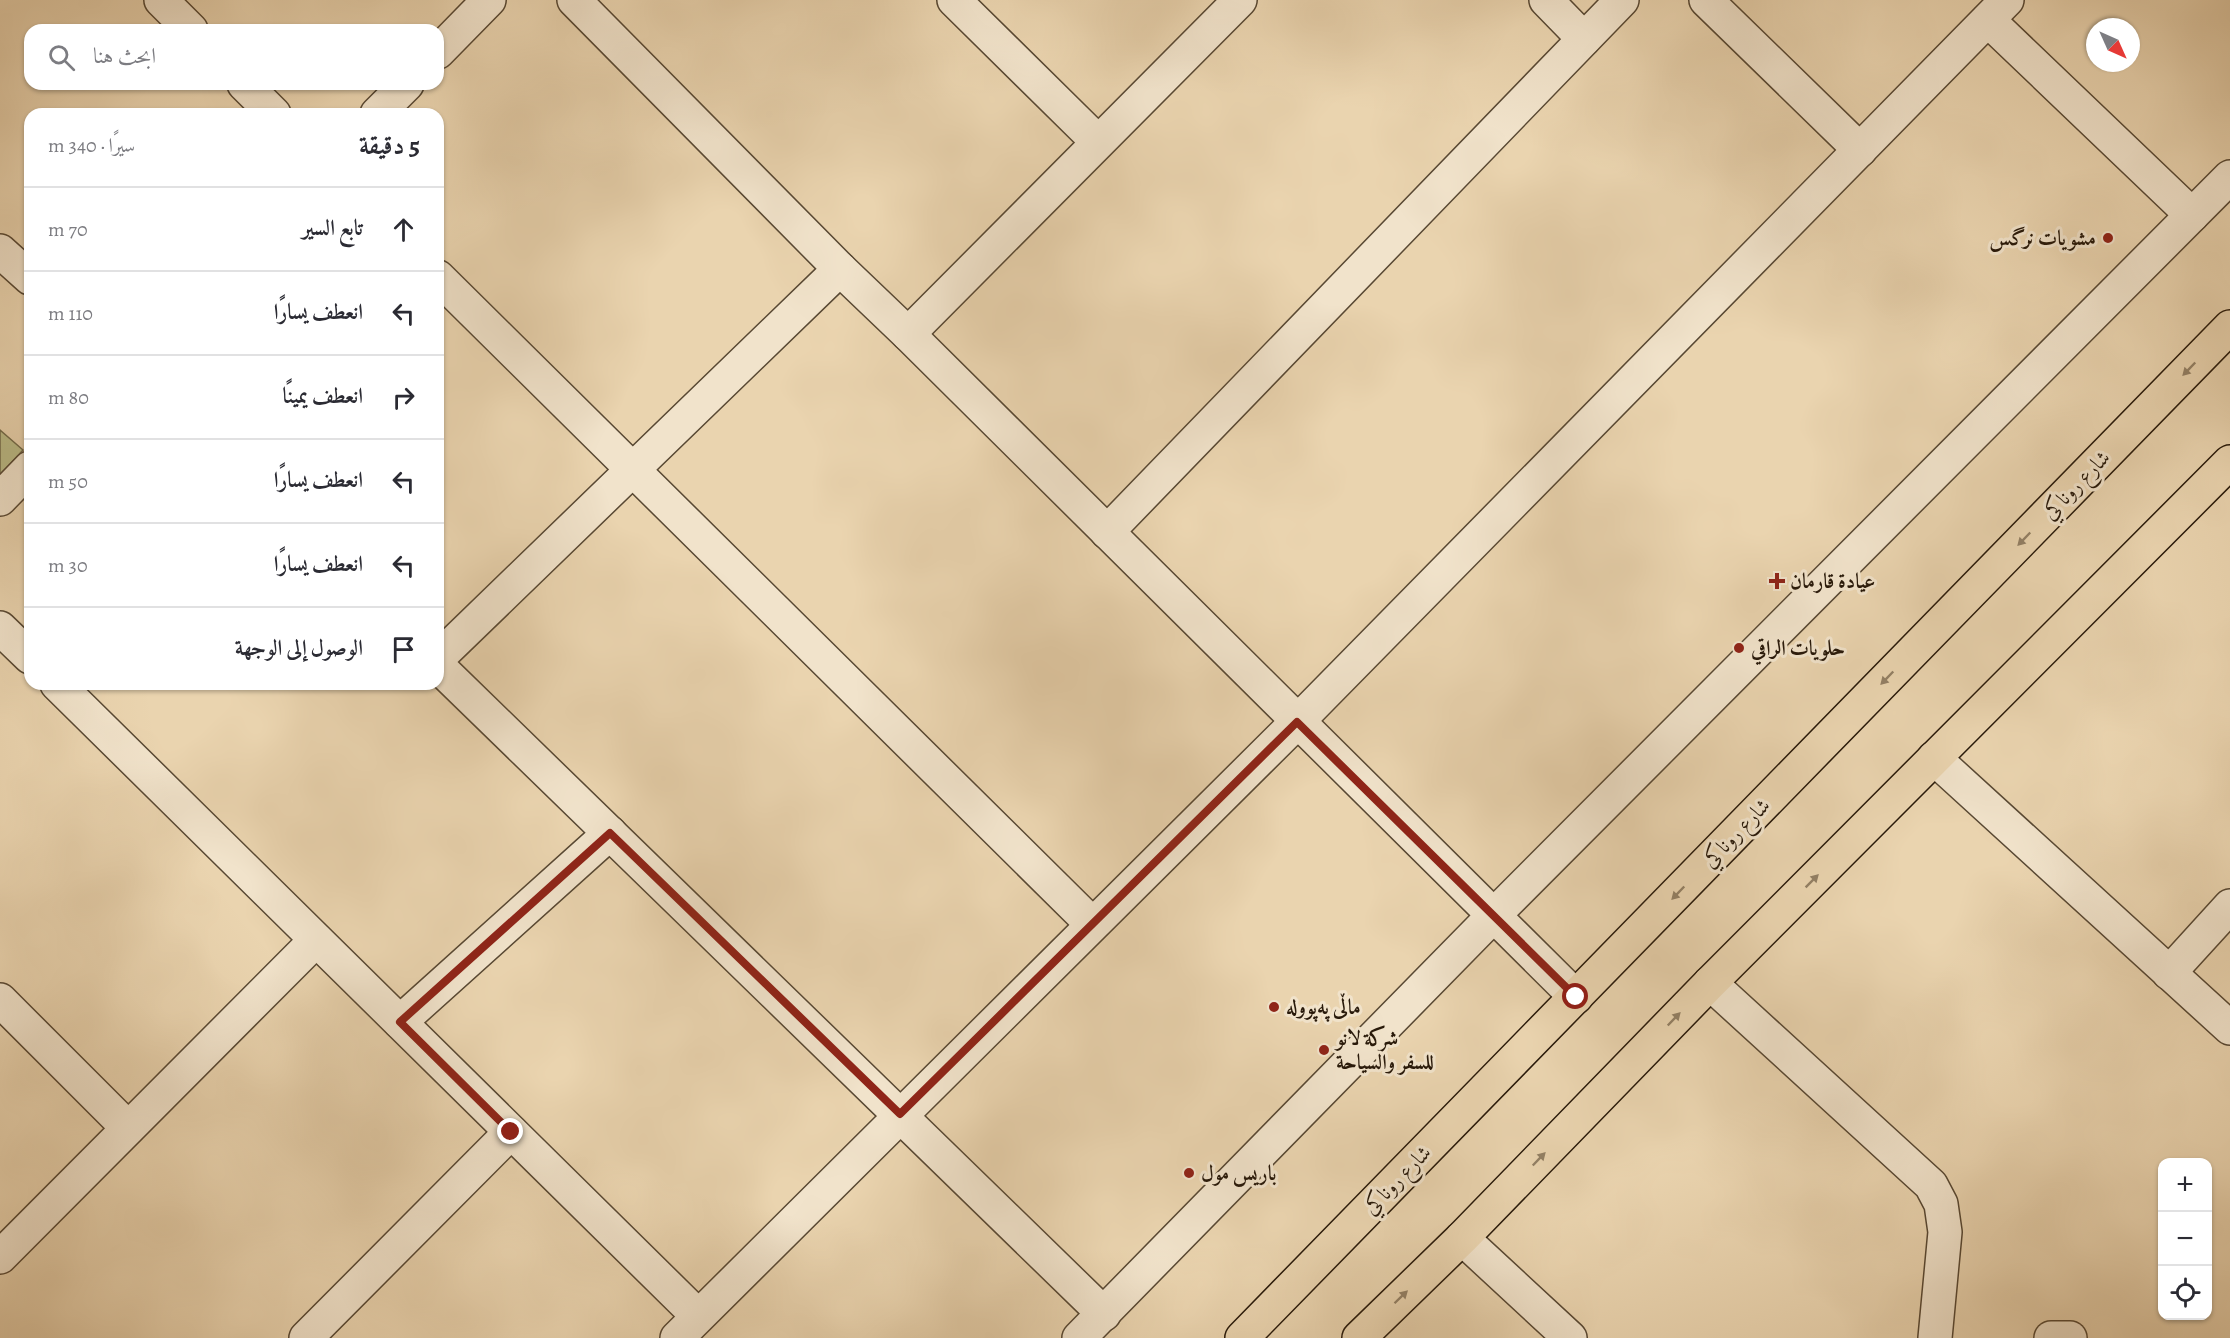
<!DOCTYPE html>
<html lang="ar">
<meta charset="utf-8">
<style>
:root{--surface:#fff;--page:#f7f7f7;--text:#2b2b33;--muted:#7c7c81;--line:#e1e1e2}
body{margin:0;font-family:Alegreya,Amiri,serif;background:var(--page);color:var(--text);direction:rtl}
.controls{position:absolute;right:18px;bottom:18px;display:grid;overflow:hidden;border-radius:12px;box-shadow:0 2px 4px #0004}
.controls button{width:54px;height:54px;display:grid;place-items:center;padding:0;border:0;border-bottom:2px solid var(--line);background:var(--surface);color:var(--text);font:30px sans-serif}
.compass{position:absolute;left:2086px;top:18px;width:54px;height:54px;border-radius:50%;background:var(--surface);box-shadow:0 2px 4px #0004;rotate:135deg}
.stop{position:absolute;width:18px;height:18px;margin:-14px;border:4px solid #8f2418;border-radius:50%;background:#fff}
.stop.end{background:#8f2418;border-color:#fff;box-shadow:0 2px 6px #0008}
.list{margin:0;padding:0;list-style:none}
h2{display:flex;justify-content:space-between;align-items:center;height:78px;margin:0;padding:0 24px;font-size:26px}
h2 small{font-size:20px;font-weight:400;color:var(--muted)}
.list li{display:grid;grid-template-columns:39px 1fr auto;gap:18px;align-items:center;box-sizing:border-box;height:84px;padding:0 24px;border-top:2px solid var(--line)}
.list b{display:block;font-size:22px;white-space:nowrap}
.list em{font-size:20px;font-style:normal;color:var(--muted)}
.icon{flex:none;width:33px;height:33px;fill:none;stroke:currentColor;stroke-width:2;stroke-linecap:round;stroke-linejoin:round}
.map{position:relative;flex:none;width:2230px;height:1338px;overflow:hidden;direction:ltr}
.search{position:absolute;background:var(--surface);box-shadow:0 2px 4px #0004;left:24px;top:24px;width:420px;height:66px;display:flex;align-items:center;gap:15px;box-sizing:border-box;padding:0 21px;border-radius:18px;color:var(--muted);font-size:22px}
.panel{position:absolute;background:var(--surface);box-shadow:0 2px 4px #0004;left:24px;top:108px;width:420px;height:582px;border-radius:18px;direction:rtl}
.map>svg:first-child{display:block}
</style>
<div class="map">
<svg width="2230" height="1338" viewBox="0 0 2230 1338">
<rect width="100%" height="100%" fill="#ead4af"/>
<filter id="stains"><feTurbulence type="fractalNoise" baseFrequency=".00333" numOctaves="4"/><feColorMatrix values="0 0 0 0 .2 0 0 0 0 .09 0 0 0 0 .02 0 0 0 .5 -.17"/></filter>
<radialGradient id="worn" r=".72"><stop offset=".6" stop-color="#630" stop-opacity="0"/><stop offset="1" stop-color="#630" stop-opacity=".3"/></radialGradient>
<polygon fill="#bbbc88" stroke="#726a49" stroke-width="1.5" points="0,430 23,450 0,475"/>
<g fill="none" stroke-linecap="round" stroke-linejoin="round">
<g stroke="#584833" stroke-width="36">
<g id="street">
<polyline points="161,0 191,30"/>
<polyline points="574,0 840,269 908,334 1576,997"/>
<polyline points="954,0 1098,142"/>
<polyline points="1546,0 1584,39"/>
<polyline points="1706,0 1860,150"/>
<polyline points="1988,20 2192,215"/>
<polyline points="438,52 489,0"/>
<polyline points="244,84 274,114"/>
<polyline points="377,114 407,84"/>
<polyline points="0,251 30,278"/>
<polyline points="438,277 1092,924"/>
<polyline points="908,334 1240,0"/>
<polyline points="0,499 30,468"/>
<polyline points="1107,532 1622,0"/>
<polyline points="0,628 30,657"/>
<polyline points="438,658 840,269"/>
<polyline points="438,666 1104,1314"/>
<polyline points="57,684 698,1316"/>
<polyline points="1934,758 2230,1028"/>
<polyline points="2169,973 2230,906"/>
<polyline points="1710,983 1931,1185 1941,1204 1945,1232 1935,1338"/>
<polyline points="0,1000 128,1128"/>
<polyline points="400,1022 610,833"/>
<polyline points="1462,1238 1570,1338"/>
<polyline points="0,1257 316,940"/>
<polyline points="306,1338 511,1132"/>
<polyline points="677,1338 1297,722 2007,0"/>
<polyline points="1079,1338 1493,916 2230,177"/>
<polyline points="2051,1338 2070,1338"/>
</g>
</g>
<g stroke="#28190a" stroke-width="36">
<g id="primary">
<polyline points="1242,1338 2230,327"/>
<polyline points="1359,1338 1462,1238 1710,983 2230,462"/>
</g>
</g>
<use href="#street" stroke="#f1e3cb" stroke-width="33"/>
<use href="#primary" stroke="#ead4af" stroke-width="33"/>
</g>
<defs><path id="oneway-solid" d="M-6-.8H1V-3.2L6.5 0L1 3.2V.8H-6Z" transform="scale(1.5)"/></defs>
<g fill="#938065">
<use href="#oneway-solid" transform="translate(2189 369) rotate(134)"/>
<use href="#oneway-solid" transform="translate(2024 539) rotate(134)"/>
<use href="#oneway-solid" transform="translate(1887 678) rotate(134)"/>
<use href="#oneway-solid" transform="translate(1812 881) rotate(-45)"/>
<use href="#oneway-solid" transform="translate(1678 893) rotate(134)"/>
<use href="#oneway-solid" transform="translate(1674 1019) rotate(-46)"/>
<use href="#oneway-solid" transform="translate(1539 1159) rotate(-46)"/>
<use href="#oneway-solid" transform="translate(1401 1297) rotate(-44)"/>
</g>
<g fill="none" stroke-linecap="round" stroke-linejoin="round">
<polyline stroke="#8f2418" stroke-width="8" points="511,1132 400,1022 610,833 900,1114 1297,722 1576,997"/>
</g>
<g fill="#8f2418" stroke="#f1e3cb" stroke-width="2">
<circle cx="2108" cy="238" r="6"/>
<path d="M1774 572h6v6h6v6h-6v6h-6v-6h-6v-6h6z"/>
<circle cx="1739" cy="648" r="6"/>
<circle cx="1274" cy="1007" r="6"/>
<circle cx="1324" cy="1050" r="6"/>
<circle cx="1189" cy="1173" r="6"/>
</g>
<g text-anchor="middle" stroke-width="6" stroke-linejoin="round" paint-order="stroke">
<g font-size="21" font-weight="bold" fill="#28190a" stroke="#f1e3cb" text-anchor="start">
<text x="2096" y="245" text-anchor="end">مشويات نرگس</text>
<text x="1790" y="588">عيادة قارمان</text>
<text x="1751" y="655">حلويات الراقي</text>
<text x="1286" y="1014">ماڵی پەپوولە</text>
<text x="1336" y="1045">شركة لانو<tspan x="1336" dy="24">للسفر والسياحة</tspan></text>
<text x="1201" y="1180">باريس مول</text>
</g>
<g font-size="21" fill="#28190a" stroke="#f1e3cb">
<text transform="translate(2076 485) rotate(-46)" y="7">شارع روناكي</text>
<text transform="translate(1736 833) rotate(-46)" y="7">شارع روناكي</text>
<text transform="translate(1397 1180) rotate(-46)" y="7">شارع روناكي</text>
</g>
</g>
<rect width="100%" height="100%" filter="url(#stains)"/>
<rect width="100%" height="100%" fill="url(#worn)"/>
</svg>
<div class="controls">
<button>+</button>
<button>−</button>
<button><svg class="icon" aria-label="locate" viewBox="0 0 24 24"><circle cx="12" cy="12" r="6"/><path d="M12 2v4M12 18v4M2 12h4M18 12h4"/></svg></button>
</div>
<svg class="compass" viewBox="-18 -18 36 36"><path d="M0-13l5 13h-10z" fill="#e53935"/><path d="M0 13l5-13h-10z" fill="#7c7c81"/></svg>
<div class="stop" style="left:1576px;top:997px"></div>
<div class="stop end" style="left:511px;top:1132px"></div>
<div class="search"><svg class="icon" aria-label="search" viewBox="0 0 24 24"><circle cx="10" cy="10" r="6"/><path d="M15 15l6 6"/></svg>ابحث هنا</div>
<section class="panel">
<h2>5 دقيقة<small>سيرًا · 340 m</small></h2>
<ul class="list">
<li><svg class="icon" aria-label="ahead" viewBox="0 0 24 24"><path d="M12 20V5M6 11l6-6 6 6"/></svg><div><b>تابع السير</b></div><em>70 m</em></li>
<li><svg class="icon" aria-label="left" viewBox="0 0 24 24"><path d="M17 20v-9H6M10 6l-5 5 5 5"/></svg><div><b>انعطف يسارًا</b></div><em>110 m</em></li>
<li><svg class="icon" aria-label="right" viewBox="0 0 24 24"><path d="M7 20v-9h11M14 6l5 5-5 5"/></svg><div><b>انعطف يمينًا</b></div><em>80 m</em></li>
<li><svg class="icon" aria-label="left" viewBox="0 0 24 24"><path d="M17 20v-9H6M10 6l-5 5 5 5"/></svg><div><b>انعطف يسارًا</b></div><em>50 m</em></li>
<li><svg class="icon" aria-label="left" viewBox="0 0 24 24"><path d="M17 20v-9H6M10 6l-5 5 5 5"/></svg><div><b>انعطف يسارًا</b></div><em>30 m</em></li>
<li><svg class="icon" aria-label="arrive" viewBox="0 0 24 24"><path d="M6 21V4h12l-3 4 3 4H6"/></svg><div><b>الوصول إلى الوجهة</b></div></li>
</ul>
</section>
</div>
